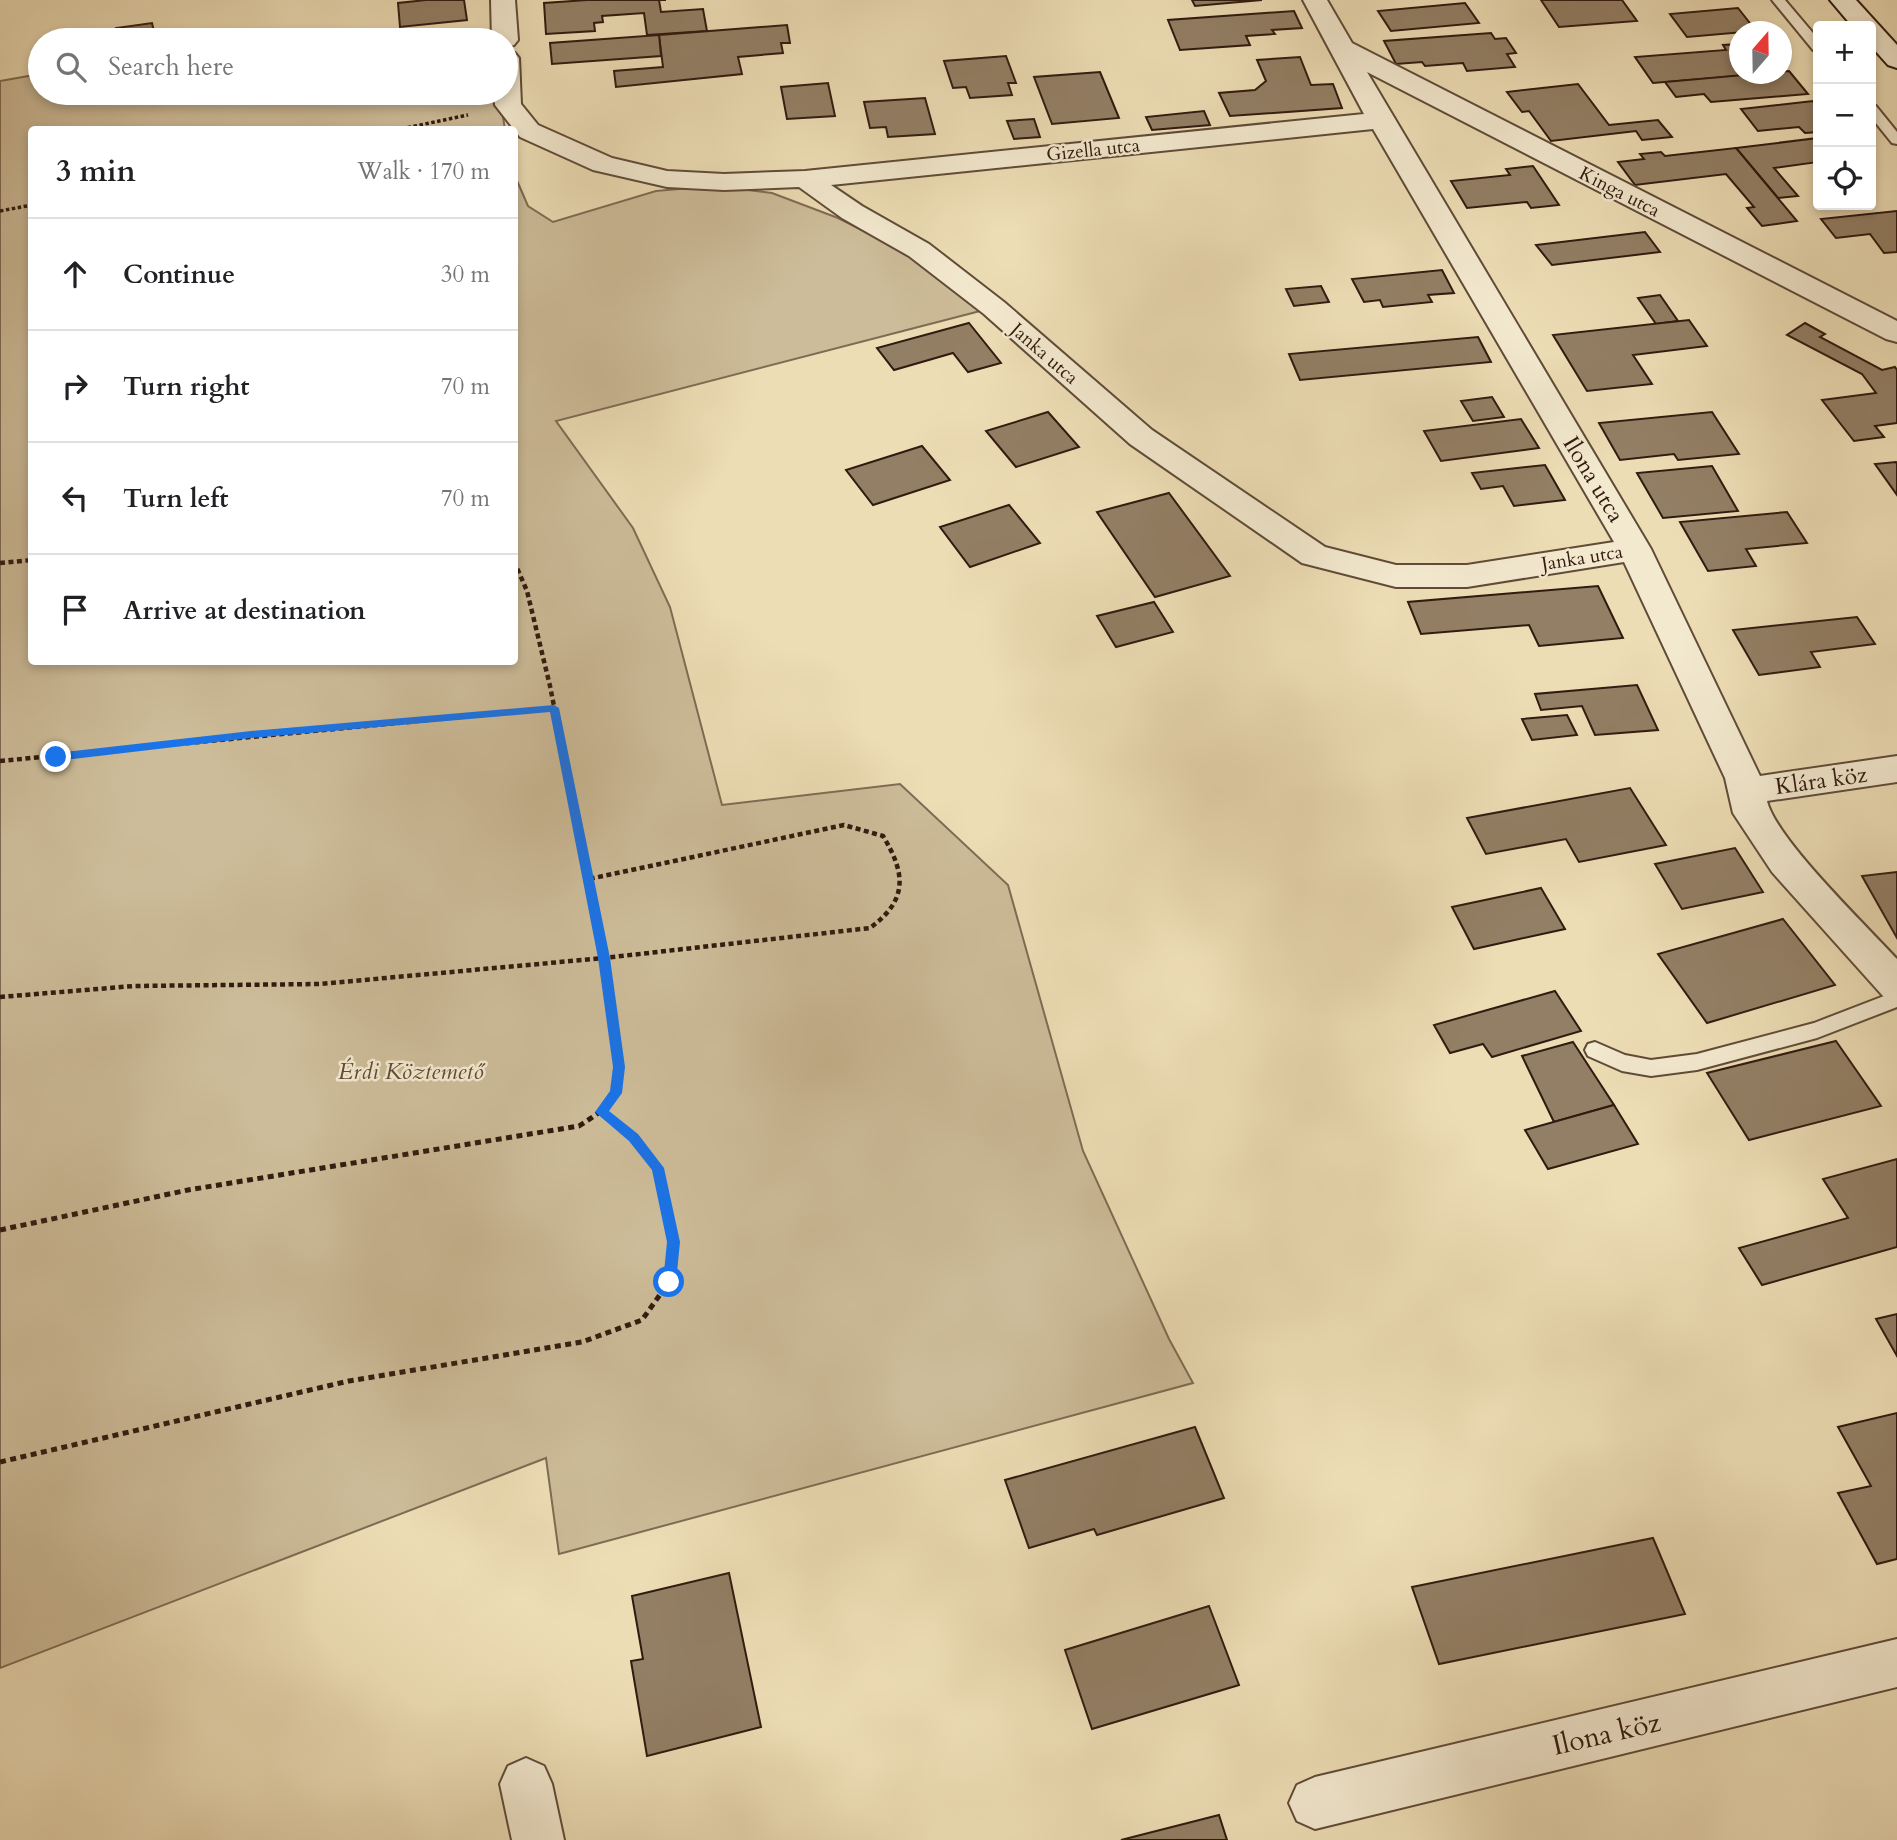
<!DOCTYPE html>
<meta charset="utf-8">
<style>
:root{--surface:#fff;--page:#f6f6f6;--text:#202124;--muted:#757577;--line:#e0e0e0}
body{margin:0;font-family:Cardo,serif;background:var(--page);color:var(--text)}
.controls{position:absolute;right:21px;top:21px;display:grid;overflow:hidden;border-radius:7px;box-shadow:0 4px 10px #0003}
.controls button{width:63px;height:63px;display:grid;place-items:center;padding:0;border:0;border-bottom:2px solid var(--line);background:var(--surface);color:var(--text);font:35px sans-serif}
.compass{position:absolute;left:1729px;top:21px;width:63px;height:63px;border-radius:50%;background:var(--surface);box-shadow:0 4px 10px #0003;rotate:20deg}
.stop{position:absolute;width:21px;height:21px;margin:-16px;border:5px solid #1a73e8;border-radius:50%;background:#fff}
.stop.end{background:#1a73e8;border-color:#fff;box-shadow:0 2px 7px #0008}
.list{margin:0;padding:0;list-style:none}
h2{display:flex;justify-content:space-between;align-items:center;height:91px;margin:0;padding:0 28px;font-size:30px}
h2 small{font-size:23px;font-weight:400;color:var(--muted)}
.list li{display:grid;grid-template-columns:46px 1fr auto;gap:21px;align-items:center;box-sizing:border-box;height:112px;padding:0 28px;border-top:2px solid var(--line)}
.list b{display:block;font-size:26px;white-space:nowrap}
.list em{font-size:23px;font-style:normal;color:var(--muted)}
.icon{flex:none;width:38px;height:38px;fill:none;stroke:currentColor;stroke-width:2;stroke-linecap:round;stroke-linejoin:round}
.map{position:relative;flex:none;width:1897px;height:1840px;overflow:hidden}
.search{position:absolute;background:var(--surface);box-shadow:0 4px 10px #0003;left:28px;top:28px;width:490px;height:77px;display:flex;align-items:center;gap:18px;box-sizing:border-box;padding:0 24px;border-radius:38px;color:var(--muted);font-size:26px}
.panel{position:absolute;background:var(--surface);box-shadow:0 4px 10px #0003;left:28px;top:126px;width:490px;height:539px;border-radius:7px}
.map>svg:first-child{display:block}
</style>
<div class="map">
<svg width="1897" height="1840" viewBox="0 0 1897 1840">
<rect width="100%" height="100%" fill="#edddb5"/>
<filter id="stains"><feTurbulence type="fractalNoise" baseFrequency=".00286" numOctaves="4"/><feColorMatrix values="0 0 0 0 .2 0 0 0 0 .09 0 0 0 0 .02 0 0 0 .5 -.17"/></filter>
<radialGradient id="worn" r=".72"><stop offset=".6" stop-color="#630" stop-opacity="0"/><stop offset="1" stop-color="#630" stop-opacity=".3"/></radialGradient>
<polygon fill="#cdbc99" stroke="#7f6b54" stroke-width="2" points="40,74 40,93 499,93 505,129 32,130 32,662 514,662 515,176 528,206 553,222 656,191 714,186 772,193 838,218 910,254 984,310 556,421 633,528 670,607 722,805 900,784 1008,885 1083,1151 1169,1339 1193,1383 559,1554 546,1458 0,1668 0,81"/>
<g fill="#937f65" stroke="#311a0f" stroke-width="2">
<polygon points="426,0 464,0 467,20 400,27 398,3"/>
<polygon points="587,0 666,0 659,0 661,12 703,9 707,31 647,35 644,13 602,16 603,22 594,23 595,31 546,34 544,3"/>
<polygon points="1192,0 1262,0 1195,6"/>
<polygon points="1541,0 1622,0 1637,21 1559,27"/>
<polygon points="1465,3 1479,23 1391,31 1378,11"/>
<polygon points="1738,8 1756,31 1687,37 1670,14"/>
<polygon points="1294,11 1302,28 1272,30 1275,34 1246,36 1250,45 1180,50 1168,20"/>
<polygon points="152,23 156,40 118,40 116,28"/>
<polygon points="787,25 790,43 781,43 783,53 738,57 742,74 616,87 614,71 663,67 659,35"/>
<polygon points="1491,33 1495,39 1506,38 1516,53 1507,54 1515,67 1467,71 1463,63 1425,66 1422,62 1396,64 1384,41"/>
<polygon points="659,35 661,56 552,64 550,43"/>
<polygon points="1740,44 1740,74 1762,74 1653,83 1635,57 1726,50 1723,45"/>
<polygon points="1006,56 1016,83 1008,83 1012,95 970,98 966,87 953,88 944,61"/>
<polygon points="1300,57 1311,85 1333,84 1342,108 1230,116 1219,93 1255,90 1266,81 1257,60"/>
<polygon points="1789,71 1808,94 1711,102 1704,94 1676,97 1665,82"/>
<polygon points="1100,72 1119,118 1052,124 1034,77"/>
<polygon points="828,83 835,116 787,119 781,87"/>
<polygon points="1578,84 1609,125 1658,120 1672,137 1642,140 1636,131 1551,141 1529,111 1522,112 1507,92"/>
<polygon points="925,98 935,134 888,137 886,127 870,128 864,102"/>
<polygon points="1813,101 1818,107 1818,132 1805,133 1799,127 1758,131 1741,109"/>
<polygon points="1204,111 1210,125 1152,130 1146,117"/>
<polygon points="1034,119 1040,137 1014,139 1007,121"/>
<polygon points="1818,138 1818,162 1774,168 1798,196 1778,198 1736,148"/>
<polygon points="1736,148 1797,221 1762,226 1747,208 1754,207 1726,174 1635,185 1618,162 1644,159 1640,154 1661,152 1665,156"/>
<polygon points="1533,166 1559,205 1531,208 1527,202 1467,208 1451,181 1510,175 1506,169"/>
<polygon points="1897,211 1897,252 1884,253 1870,234 1836,238 1821,219"/>
<polygon points="1645,232 1660,252 1552,265 1536,245"/>
<polygon points="1442,270 1454,293 1428,295 1432,302 1383,307 1380,300 1364,302 1352,279"/>
<polygon points="1321,286 1329,302 1294,306 1286,289"/>
<polygon points="1660,295 1678,321 1656,324 1638,298"/>
<polygon points="1689,320 1707,346 1633,355 1652,384 1587,391 1553,335"/>
<polygon points="969,323 1001,363 968,372 953,353 894,370 877,348"/>
<polygon points="1805,323 1825,334 1820,337 1882,370 1895,367 1897,370 1897,423 1875,426 1884,437 1854,441 1822,400 1876,393 1862,374 1787,335"/>
<polygon points="1478,337 1491,362 1300,380 1289,354"/>
<polygon points="1492,397 1504,417 1473,421 1461,401"/>
<polygon points="1048,412 1079,447 1016,467 986,431"/>
<polygon points="1712,412 1739,454 1678,460 1674,454 1620,460 1599,423"/>
<polygon points="1521,419 1539,448 1441,461 1424,431"/>
<polygon points="922,446 950,480 873,505 846,470"/>
<polygon points="1896,462 1897,464 1897,495 1875,464"/>
<polygon points="1545,465 1565,500 1514,506 1503,486 1481,489 1472,473"/>
<polygon points="1712,466 1738,511 1663,518 1637,473"/>
<polygon points="1169,493 1230,576 1155,597 1097,512"/>
<polygon points="1009,505 1040,543 970,567 940,527"/>
<polygon points="1787,512 1807,543 1746,549 1756,566 1708,571 1680,522"/>
<polygon points="1598,586 1623,638 1539,646 1529,625 1421,634 1408,602"/>
<polygon points="1154,602 1173,632 1116,647 1097,616"/>
<polygon points="1857,617 1875,644 1811,652 1820,667 1759,675 1733,630"/>
<polygon points="1637,685 1658,730 1595,735 1582,706 1541,710 1535,694"/>
<polygon points="1567,715 1577,735 1532,740 1522,719"/>
<polygon points="1630,788 1666,845 1579,862 1566,839 1486,854 1467,818"/>
<polygon points="1735,848 1763,892 1682,909 1655,864"/>
<polygon points="1897,872 1897,938 1862,876"/>
<polygon points="1541,888 1565,929 1474,949 1452,907"/>
<polygon points="1783,919 1835,985 1707,1023 1658,954"/>
<polygon points="1555,991 1581,1031 1492,1057 1483,1044 1450,1053 1434,1025"/>
<polygon points="1836,1041 1881,1106 1749,1140 1707,1073"/>
<polygon points="1573,1042 1614,1105 1554,1122 1522,1056"/>
<polygon points="1614,1105 1638,1144 1548,1169 1525,1130"/>
<polygon points="1897,1159 1897,1247 1762,1285 1739,1248 1848,1218 1823,1179"/>
<polygon points="1897,1314 1897,1356 1876,1319"/>
<polygon points="1897,1413 1897,1559 1877,1564 1838,1493 1871,1486 1838,1427"/>
<polygon points="1195,1427 1224,1498 1097,1535 1094,1529 1029,1548 1005,1480"/>
<polygon points="1653,1538 1685,1614 1439,1664 1412,1587"/>
<polygon points="729,1573 761,1727 647,1756 631,1661 643,1659 632,1596"/>
<polygon points="1209,1606 1239,1685 1092,1729 1065,1650"/>
<polygon points="1219,1815 1227,1840 1121,1840"/>
</g>
<g fill="none" stroke-linecap="round" stroke-linejoin="round">
<g stroke="#604b38" stroke-width="4">
<g id="lane">
<polygon points="1772,0 1785,0 1818,39 1818,51 1813,50"/>
<polygon points="1871,105 1876,106 1897,132 1897,144 1892,143 1871,117"/>
<polygon points="1897,991 1897,1007 1817,1038 1697,1070 1651,1076 1622,1071 1588,1056 1585,1050 1588,1044 1595,1042 1625,1055 1651,1060 1697,1054 1814,1023"/>
</g>
</g>
<g stroke="#604b38" stroke-width="4">
<g id="street">
<polygon points="491,0 515,0 518,40 514,45 506,47 506,40 492,40"/>
<path d="M1303 0H1327L1352 43 1897 321V342L1886 339 1367 72 1651 549 1760 776 1897 756V782L1767 801C1776 839 1867 926 1897 959V1000L1883 996 1772 872 1733 813 1725 778 1624 562 1467 587H1396L1302 563 1130 444 984 314 909 256 842 218 799 187 724 190 667 187 593 170 520 137 495 105 494 93H506V50L515 53 519 58 521 104 538 125 612 158 667 171 724 174 805 171 1364 114ZM1373 129 1614 542 1467 565H1396L1325 547 1152 430 1004 302 929 244 862 206 831 185Z"/>
<polygon points="1897,1639 1897,1687 1315,1829 1297,1821 1289,1803 1297,1785 1315,1777"/>
<polygon points="526,1758 544,1766 552,1784 564,1840 512,1840 500,1784 508,1766"/>
</g>
</g>
<g stroke="#311a0f" stroke-width="4">
<polygon id="secondary" points="1830,0 1856,0 1897,45 1897,68 1888,65 1871,46 1871,26 1852,26"/>
</g>
<g stroke="#311a0f" stroke-width="3.5" stroke-dasharray="3.5 2.5" stroke-linecap="butt">
<polyline points="396,130 468,115"/>
<polyline points="0,211 32,205"/>
</g>
<g stroke="#311a0f" stroke-width="4.5" stroke-dasharray="5 3.5" stroke-linecap="butt">
<polyline points="514,561 527,591 550,686 604,958 619,1071"/>
<polyline points="0,563 32,560"/>
<polyline points="0,761 554,708"/>
<path d="M0 997 134 986 320 984 604 958 870 928C908 900 906 874 883 836L844 825 589 879"/>
</g>
<g stroke="#311a0f" stroke-width="5" stroke-dasharray="6 4.5" stroke-linecap="butt">
<path d="M0 1230 188 1190 579 1126C607 1108 615 1103 619 1069"/>
<polyline points="0,1462 349,1381 582,1342 642,1320 669,1282 673,1242 658,1168 633,1137 601,1112"/>
</g>
<use href="#lane" fill="#f3e9cf" fill-rule="evenodd"/>
<use href="#street" fill="#f3e9cf" fill-rule="evenodd"/>
<use href="#secondary" fill="#f3e9cf" fill-rule="evenodd"/>
</g>
<polygon fill="#1a73e8" points="554,705 559,708 610,958 625,1067 622,1093 609,1111 638,1134 664,1168 680,1242 676,1282 669,1288 663,1282 667,1242 652,1170 629,1141 595,1112 610,1091 613,1067 598,958 550,712 251,738 56,761 50,757 56,753 251,731"/>
<g text-anchor="middle" stroke-width="5" stroke-linejoin="round" paint-order="stroke">
<g font-size="19" fill="#311a0f" stroke="#f3e9cf">
<text transform="translate(1093 149) rotate(-6)" y="7">Gizella utca</text>
<text transform="translate(1620 191) rotate(27)" y="7">Kinga utca</text>
<text transform="translate(1045 353) rotate(41)" y="7">Janka utca</text>
<text transform="translate(1582 557) rotate(-9)" y="7">Janka utca</text>
</g>
<g font-size="23" fill="#311a0f" stroke="#f3e9cf">
<text transform="translate(1594 479) rotate(59)" y="8">Ilona utca</text>
<text transform="translate(1821 780) rotate(-8)" y="8">Klára köz</text>
</g>
<g font-size="23" font-style="italic" fill="#604b38" stroke="#f3e9cf">
<text x="411" y="1079">Érdi Köztemető</text>
</g>
<g font-size="28" fill="#311a0f" stroke="#f3e9cf">
<text transform="translate(1606 1733) rotate(-13)" y="10">Ilona köz</text>
</g>
</g>
<rect width="100%" height="100%" filter="url(#stains)"/>
<rect width="100%" height="100%" fill="url(#worn)"/>
</svg>
<div class="controls">
<button>+</button>
<button>−</button>
<button><svg class="icon" aria-label="locate" viewBox="0 0 24 24"><circle cx="12" cy="12" r="6"/><path d="M12 2v4M12 18v4M2 12h4M18 12h4"/></svg></button>
</div>
<svg class="compass" viewBox="-18 -18 36 36"><path d="M0-13l5 13h-10z" fill="#e53935"/><path d="M0 13l5-13h-10z" fill="#757577"/></svg>
<div class="stop" style="left:669px;top:1282px"></div>
<div class="stop end" style="left:56px;top:757px"></div>
<div class="search"><svg class="icon" aria-label="search" viewBox="0 0 24 24"><circle cx="10" cy="10" r="6"/><path d="M15 15l6 6"/></svg>Search here</div>
<section class="panel">
<h2>3 min<small>Walk · 170 m</small></h2>
<ul class="list">
<li><svg class="icon" aria-label="ahead" viewBox="0 0 24 24"><path d="M12 20V5M6 11l6-6 6 6"/></svg><div><b>Continue</b></div><em>30 m</em></li>
<li><svg class="icon" aria-label="right" viewBox="0 0 24 24"><path d="M7 20v-9h11M14 6l5 5-5 5"/></svg><div><b>Turn right</b></div><em>70 m</em></li>
<li><svg class="icon" aria-label="left" viewBox="0 0 24 24"><path d="M17 20v-9H6M10 6l-5 5 5 5"/></svg><div><b>Turn left</b></div><em>70 m</em></li>
<li><svg class="icon" aria-label="arrive" viewBox="0 0 24 24"><path d="M6 21V4h12l-3 4 3 4H6"/></svg><div><b>Arrive at destination</b></div></li>
</ul>
</section>
</div>
